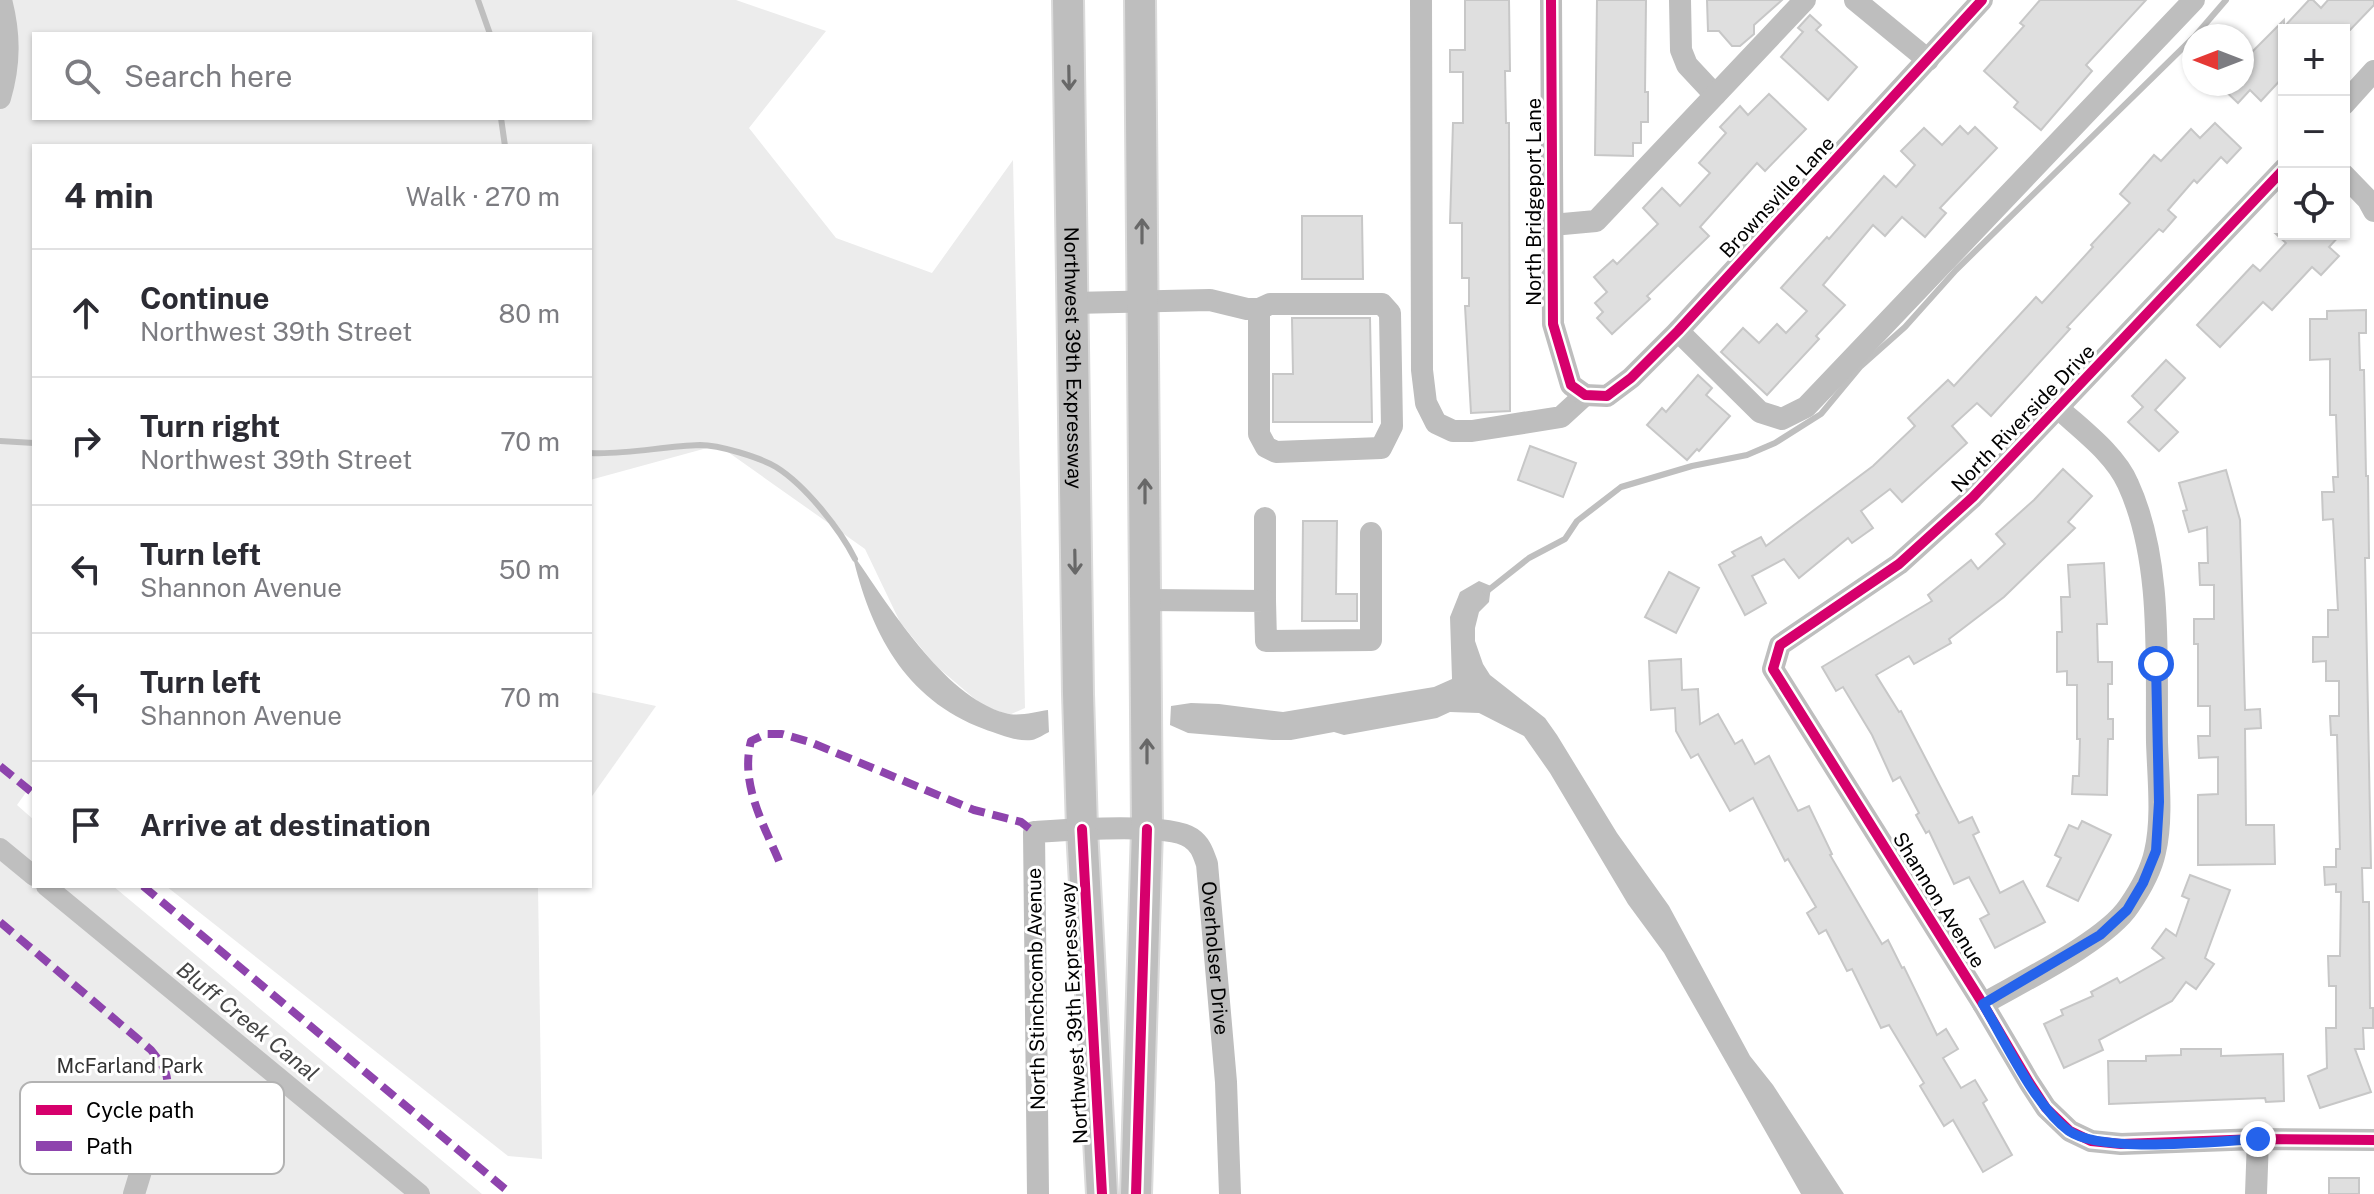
<!DOCTYPE html>
<meta charset="utf-8">
<style>
:root{--surface:#fff;--page:#f2f2f3;--text:#2b2b33;--muted:#7c7c81;--line:#e1e1e2}
body{margin:0;font-family:"Public Sans",sans-serif;background:var(--page);color:var(--text)}
.controls{position:absolute;right:24px;top:24px;display:grid;overflow:hidden;border-radius:0px;box-shadow:0 2px 6px #0004}
.controls button{width:72px;height:72px;display:grid;place-items:center;padding:0;border:0;border-bottom:2px solid var(--line);background:var(--surface);color:var(--text);font:40px sans-serif}
.compass{position:absolute;left:2182px;top:24px;width:72px;height:72px;border-radius:50%;background:var(--surface);box-shadow:0 2px 6px #0004;rotate:270deg}
.stop{position:absolute;width:24px;height:24px;margin:-18px;border:6px solid #2563eb;border-radius:50%;background:#fff}
.stop.end{background:#2563eb;border-color:#fff;box-shadow:0 2px 8px #0008}
.list{margin:0;padding:0;list-style:none}
h2{display:flex;justify-content:space-between;align-items:center;height:104px;margin:0;padding:0 32px;font-size:34px}
h2 small{font-size:26px;font-weight:400;color:var(--muted)}
.list li{display:grid;grid-template-columns:52px 1fr auto;gap:24px;align-items:center;box-sizing:border-box;height:128px;padding:0 32px;border-top:2px solid var(--line)}
.list b{display:block;font-size:30px;white-space:nowrap}
.list p{margin:0;font-size:26px;white-space:nowrap;color:var(--muted)}
.list em{font-size:26px;font-style:normal;color:var(--muted)}
.icon{flex:none;width:44px;height:44px;fill:none;stroke:currentColor;stroke-width:2;stroke-linecap:round;stroke-linejoin:round}
.map{position:relative;flex:none;width:2374px;height:1194px;overflow:hidden}
.search{position:absolute;background:var(--surface);box-shadow:0 2px 6px #0004;left:32px;top:32px;width:560px;height:88px;display:flex;align-items:center;gap:20px;box-sizing:border-box;padding:0 28px;border-radius:0px;color:var(--muted);font-size:30px}
.panel{position:absolute;background:var(--surface);box-shadow:0 2px 6px #0004;left:32px;top:144px;width:560px;height:744px;border-radius:0px}
.map>svg:first-child{display:block}
</style>
<div class="map">
<svg width="2374" height="1194" viewBox="0 0 2374 1194">
<rect width="100%" height="100%" fill="#fff"/>
<g fill="#ececec" fill-rule="evenodd">
<path d="M0 0H736L826 31 749 128 836 238 932 273 1013 160 1025 708 1009 715 982 705 935 665 900 622 865 549 718 445 590 480V146H34V781L17 805 34 820V886H113L482 1194H0ZM34 34H590V118H34Z"/>
<polygon points="590,692 656,706 590,799"/>
<polygon points="166,886 538,886 542,1159 508,1156"/>
</g>
<g fill="#bfbfbf">
<path d="M852 553C888 604 943 696 1005 713 1018 717 1035 712 1048 710L1049 732C1044 734 1038 739 1032 740 1017 742 998 734 984 729 904 699 870 631 852 553Z"/>
<polygon points="1479,581 1491,586 1489,602 1479,612 1475,628 1475,641 1483,664 1490,675 1545,718 1557,735 1617,833 1669,906 1750,1056 1773,1085 1844,1194 1801,1194 1664,953 1628,904 1550,773 1524,736 1479,713 1450,712 1437,718 1344,735 1334,732 1291,740 1272,740 1188,733 1170,725 1171,706 1191,703 1219,704 1283,712 1434,687 1452,679 1450,617 1460,592"/>
</g>
<g fill="none" stroke-linecap="round" stroke-linejoin="round">
<g stroke="#bfbfbf" stroke-width="6">
<polyline points="478,0 490,34"/>
<polyline points="2195,36 2226,0"/>
<polyline points="501,118 505,146"/>
<polyline points="0,441 34,443"/>
<path d="M590 453C627 455 663 446 700 445 719 445 759 457 776 467 805 485 840 529 855 559"/>
<polyline points="1486,592 1529,558 1565,539 1577,521 1621,487 1692,466 1747,455 1775,443 1821,414 1860,367 1905,327 1956,270 2194,37"/>
</g>
<g stroke="#bfbfbf" stroke-width="20">
<polyline points="0,848 34,876"/>
<polyline points="46,886 420,1194"/>
</g>
</g>
<g fill="#dfdfdf" stroke="#c7c7c7" stroke-width="2">
<polygon points="1465,0 1509,0 1510,71 1505,71 1506,123 1509,123 1510,411 1471,413 1465,306 1469,306 1469,278 1462,278 1462,223 1450,223 1453,123 1463,123 1463,72 1450,72 1450,50 1465,50"/>
<polygon points="1597,0 1646,0 1645,92 1648,92 1648,122 1641,122 1641,143 1633,143 1633,156 1595,155"/>
<polygon points="1707,0 1782,0 1754,25 1754,34 1740,46 1732,46 1719,31 1708,31"/>
<polygon points="2040,0 2146,0 2086,65 2092,71 2041,130 2014,107 2018,102 1984,71 2024,26 2020,23"/>
<polygon points="2309,0 2313,0 2321,8 2328,0 2374,0 2374,5 2350,30 2284,30 2284,76 2261,101 2250,90 2238,103 2218,84 2242,84 2242,62 2284,20 2284,27"/>
<polygon points="1810,15 1821,25 1816,30 1857,67 1828,100 1781,57 1803,32 1798,28"/>
<polygon points="1769,94 1806,129 1765,171 1757,163 1700,227 1709,236 1647,296 1650,299 1612,334 1597,318 1603,312 1595,303 1607,292 1594,277 1613,260 1617,264 1658,224 1643,208 1662,188 1680,206 1710,173 1699,163 1726,133 1720,127 1740,106 1748,115"/>
<polygon points="2215,123 2241,148 2227,163 2221,157 2197,183 2194,180 2168,210 2176,217 2163,232 2159,229 2067,327 2070,329 1991,416 1977,403 1952,426 1967,443 1902,502 1890,489 1861,511 1873,528 1852,543 1848,538 1799,578 1784,559 1752,576 1766,603 1745,615 1719,565 1735,556 1732,552 1761,537 1766,546 1873,466 1915,426 1908,418 1948,380 1954,386 2036,297 2042,303 2093,247 2091,245 2130,203 2120,194 2154,155 2161,161 2191,129 2200,138"/>
<polygon points="1960,126 1968,134 1975,127 1997,148 1940,208 1946,213 1925,237 1902,217 1885,236 1873,225 1823,285 1845,305 1816,336 1819,339 1767,395 1721,352 1743,328 1759,343 1777,324 1786,333 1807,311 1781,288 1827,237 1829,239 1884,176 1896,187 1915,165 1901,151 1924,128 1942,145"/>
<polygon points="1302,216 1362,216 1363,279 1302,279"/>
<polygon points="2276,234 2341,234 2329,247 2339,256 2321,275 2312,267 2272,310 2263,302 2220,347 2197,325 2253,265 2260,271 2286,243"/>
<polygon points="2366,310 2366,333 2359,333 2360,370 2364,370 2366,476 2368,476 2369,558 2365,558 2371,868 2362,868 2363,902 2369,902 2370,1008 2373,1008 2373,1028 2363,1028 2364,1049 2355,1049 2371,1092 2320,1108 2308,1076 2327,1068 2326,1028 2336,1028 2336,986 2329,986 2328,956 2340,956 2341,892 2336,892 2336,884 2325,885 2324,867 2336,867 2336,849 2340,849 2337,735 2331,735 2330,716 2339,716 2339,681 2326,681 2326,661 2313,662 2313,637 2328,637 2328,610 2338,610 2333,519 2323,520 2322,492 2334,492 2333,477 2338,477 2336,415 2330,415 2330,359 2310,360 2310,319 2327,319 2327,311"/>
<polygon points="1292,318 1370,318 1372,422 1273,422 1273,374 1293,374"/>
<polygon points="2166,360 2185,378 2155,410 2178,432 2159,451 2128,422 2143,407 2132,396"/>
<polygon points="1698,375 1712,388 1706,395 1730,416 1699,451 1697,449 1687,460 1647,425 1662,408 1666,412"/>
<polygon points="1530,446 1576,463 1563,497 1518,480"/>
<polygon points="2063,469 2092,496 2068,522 2075,528 2004,597 1949,639 1951,643 1914,664 1909,656 1876,675 1899,712 1901,711 1959,823 1972,817 1979,832 1973,835 2000,893 2023,881 2045,922 1995,948 1980,919 1989,914 1969,877 1954,884 1929,831 1926,833 1916,815 1919,813 1900,777 1893,781 1872,735 1843,687 1836,691 1822,667 1932,601 1928,595 1971,560 1978,569 2005,544 1996,534 2034,500"/>
<polygon points="2226,470 2240,520 2245,710 2260,709 2261,728 2245,729 2246,825 2274,825 2275,864 2198,865 2198,795 2218,794 2218,757 2199,758 2198,736 2210,736 2210,706 2198,706 2198,644 2194,644 2194,619 2214,619 2214,585 2200,585 2199,563 2208,563 2207,527 2189,532 2183,511 2187,510 2179,483"/>
<polygon points="1303,521 1337,521 1336,594 1357,594 1357,621 1302,621"/>
<polygon points="2104,563 2107,624 2097,624 2098,662 2112,662 2112,684 2108,684 2108,719 2113,719 2113,739 2108,739 2107,795 2072,794 2073,776 2079,776 2080,739 2077,739 2077,685 2067,685 2067,671 2057,672 2057,632 2062,632 2061,597 2070,597 2068,565"/>
<polygon points="1669,572 1699,588 1676,633 1645,617"/>
<polygon points="1681,659 1682,690 1698,689 1700,724 1718,714 1735,744 1742,740 1755,764 1769,756 1798,811 1809,806 1832,854 1830,855 1882,944 1888,940 1902,968 1904,967 1937,1035 1946,1029 1958,1049 1943,1058 1961,1088 1975,1080 1987,1100 1983,1103 2012,1155 1983,1172 1953,1120 1944,1126 1920,1086 1924,1083 1889,1025 1881,1028 1852,969 1847,971 1826,930 1819,934 1807,913 1816,907 1788,859 1785,861 1753,798 1730,811 1698,754 1691,758 1676,731 1675,708 1651,710 1649,661"/>
<polygon points="2082,821 2111,835 2078,901 2047,886 2061,858 2055,855 2069,825 2078,829"/>
<polygon points="2190,875 2230,890 2205,958 2214,964 2196,989 2186,982 2172,1001 2099,1040 2103,1050 2064,1068 2044,1024 2063,1015 2061,1010 2093,996 2091,992 2117,978 2120,983 2164,958 2152,948 2166,929 2176,936 2189,899 2182,896"/>
<polygon points="2181,1049 2221,1049 2221,1056 2283,1054 2284,1101 2266,1102 2265,1098 2109,1104 2108,1061 2146,1061 2146,1056 2181,1055"/>
<rect x="2329" y="1178" width="30" height="16"/>
</g>
<g fill="none" stroke-linecap="round" stroke-linejoin="round">
<g stroke="#dbdbdb" stroke-width="34">
<g id="highway">
<path id="s2" d="M1068 0 1078 694 1082 829 1102 1194"/>
<polyline points="1136,1194 1147,829 1140,0"/>
</g>
</g>
<g stroke="#bebebe" stroke-width="22">
<polyline points="1421,0 1422,370 1426,403 1436,423 1453,431 1472,431 1561,417 1585,395"/>
<polyline points="1551,0 1553,324 1571,385 1585,395"/>
<polyline points="1680,0 1681,50 1687,65 1715,95"/>
<polyline points="1855,0 1928,60"/>
<path d="M0 98C10 64 10 34 1 0"/>
<polyline points="2344,104 2374,71"/>
<polyline points="2284,169 1973,497 1899,564 1780,645 1773,669 1983,1004 2029,1082 2046,1108 2070,1131 2091,1141 2121,1144 2258,1139 2374,1140"/>
<polyline points="2344,175 2368,200 2374,211"/>
<polyline points="1552,225 1596,221 1805,0"/>
<polyline points="1072,303 1210,300 1247,309 1259,309 1259,434 1266,447 1276,452 1381,448 1392,426 1390,313 1382,304 1270,304 1259,309"/>
<polyline points="1678,331 1760,412 1782,419 1806,407 2194,0"/>
<polyline points="1585,395 1607,396 1631,378 1678,331 1982,0"/>
<polyline points="1265,518 1265,601"/>
<polyline points="1146,600 1265,601 1266,641 1371,640 1371,533"/>
<path d="M1983 1004C2021 982 2106 941 2129 906 2140 890 2151 871 2155 852 2163 819 2158 776 2157 742 2156 660 2163 560 2128 484 2115 454 2082 430 2058 408"/>
<polyline points="134,1194 158,1115"/>
<path id="s1" d="M1038 1194 1034 832C1064 830 1169 822 1191 838 1201 845 1203 853 1207 864L1226 1082 1230 1194"/>
<polyline points="2256,1194 2258,1139"/>
</g>
<use href="#highway" stroke="#bebebe" stroke-width="30"/>
<g stroke="#8e44ad" stroke-width="8" stroke-dasharray="16 8" stroke-linecap="butt">
<polyline points="0,766 34,794"/>
<path d="M779 861C763 823 740 784 751 741L766 734H782L810 742 974 810 1021 822 1034 832"/>
<polyline points="143,886 511,1194"/>
<path d="M0 922 151 1050C173 1077 170 1083 158 1115"/>
</g>
<g stroke="#fff" stroke-width="15">
<g id="cycleway">
<polyline points="1551,0 1553,324 1571,385 1585,395 1607,396 1631,378 1678,331 1982,0"/>
<polyline points="2284,169 1973,497 1899,564 1780,645 1773,669 1983,1004 2029,1082 2046,1108 2070,1131 2091,1141 2121,1144 2258,1139 2374,1140"/>
<polyline points="1082,829 1102,1194"/>
<polyline points="1136,1194 1147,829"/>
</g>
</g>
<use href="#cycleway" stroke="#d6006c" stroke-width="10"/>
</g>
<defs><path id="oneway-shaft" d="M-6 0H5M1.5-3L5.5 0L1.5 3" fill="none" stroke-width="1.6" stroke-linecap="round" stroke-linejoin="round" transform="scale(2)"/></defs>
<g stroke="#686868">
<use href="#oneway-shaft" transform="translate(1069 78) rotate(89)"/>
<use href="#oneway-shaft" transform="translate(1142 231) rotate(-90)"/>
<use href="#oneway-shaft" transform="translate(1145 491) rotate(-90)"/>
<use href="#oneway-shaft" transform="translate(1075 562) rotate(89)"/>
<use href="#oneway-shaft" transform="translate(1147 751) rotate(-90)"/>
</g>
<g fill="none" stroke-linecap="round" stroke-linejoin="round">
<path stroke="#2563eb" stroke-width="10" d="M2156 664 2159 802 2156 851 2143 883 2127 910 2100 935 1983 1004C2005 1041 2035 1106 2069 1131 2102 1154 2215 1141 2258 1139"/>
</g>
<g text-anchor="middle" stroke-width="6" stroke-linejoin="round" paint-order="stroke">
<g font-size="20" fill="#000" stroke="#fff">
<text transform="translate(1777 197) rotate(-47)" y="7">Brownsville Lane</text>
<text transform="translate(1534 202) rotate(-90)" y="7">North Bridgeport Lane</text>
<text dy="7" stroke="none"><textPath href="#s2" startOffset="358">Northwest 39th Expressway</textPath></text>
<text transform="translate(2023 418) rotate(-46)" y="7">North Riverside Drive</text>
<text transform="translate(1939 900) rotate(58)" y="7">Shannon Avenue</text>
<text dy="7" stroke="none"><textPath href="#s1" startOffset="646">Overholser Drive</textPath></text>
<text transform="translate(1036 989) rotate(-91)" y="7">North Stinchcomb Avenue</text>
<text transform="translate(1074 1013) rotate(-93)" y="7">Northwest 39th Expressway</text>
</g>
<g font-size="20" fill="#333" stroke="#fff">
<text x="130" y="1073">McFarland Park</text>
</g>
<g font-size="22" font-style="italic" fill="#444" stroke="#fff">
<text transform="translate(248 1021) rotate(39)" y="8">Bluff Creek Canal</text>
</g>
</g>
<rect x="20" y="1082" width="264" height="92" rx="12" fill="#fff" stroke="#b2b2b2" stroke-width="2"/>
<rect x="36" y="1105" width="36" height="10" fill="#d6006c"/>
<rect x="36" y="1141" width="36" height="10" fill="#8e44ad"/>
<g font-size="22" fill="#000">
<text x="86" y="1118">Cycle path</text>
<text x="86" y="1154">Path</text>
</g>
</svg>
<div class="controls">
<button>+</button>
<button>−</button>
<button><svg class="icon" aria-label="locate" viewBox="0 0 24 24"><circle cx="12" cy="12" r="6"/><path d="M12 2v4M12 18v4M2 12h4M18 12h4"/></svg></button>
</div>
<svg class="compass" viewBox="-18 -18 36 36"><path d="M0-13l5 13h-10z" fill="#e53935"/><path d="M0 13l5-13h-10z" fill="#7c7c81"/></svg>
<div class="stop" style="left:2156px;top:664px"></div>
<div class="stop end" style="left:2258px;top:1139px"></div>
<div class="search"><svg class="icon" aria-label="search" viewBox="0 0 24 24"><circle cx="10" cy="10" r="6"/><path d="M15 15l6 6"/></svg>Search here</div>
<section class="panel">
<h2>4 min<small>Walk · 270 m</small></h2>
<ul class="list">
<li><svg class="icon" aria-label="ahead" viewBox="0 0 24 24"><path d="M12 20V5M6 11l6-6 6 6"/></svg><div><b>Continue</b><p>Northwest 39th Street</p></div><em>80 m</em></li>
<li><svg class="icon" aria-label="right" viewBox="0 0 24 24"><path d="M7 20v-9h11M14 6l5 5-5 5"/></svg><div><b>Turn right</b><p>Northwest 39th Street</p></div><em>70 m</em></li>
<li><svg class="icon" aria-label="left" viewBox="0 0 24 24"><path d="M17 20v-9H6M10 6l-5 5 5 5"/></svg><div><b>Turn left</b><p>Shannon Avenue</p></div><em>50 m</em></li>
<li><svg class="icon" aria-label="left" viewBox="0 0 24 24"><path d="M17 20v-9H6M10 6l-5 5 5 5"/></svg><div><b>Turn left</b><p>Shannon Avenue</p></div><em>70 m</em></li>
<li><svg class="icon" aria-label="arrive" viewBox="0 0 24 24"><path d="M6 21V4h12l-3 4 3 4H6"/></svg><div><b>Arrive at destination</b></div></li>
</ul>
</section>
</div>
